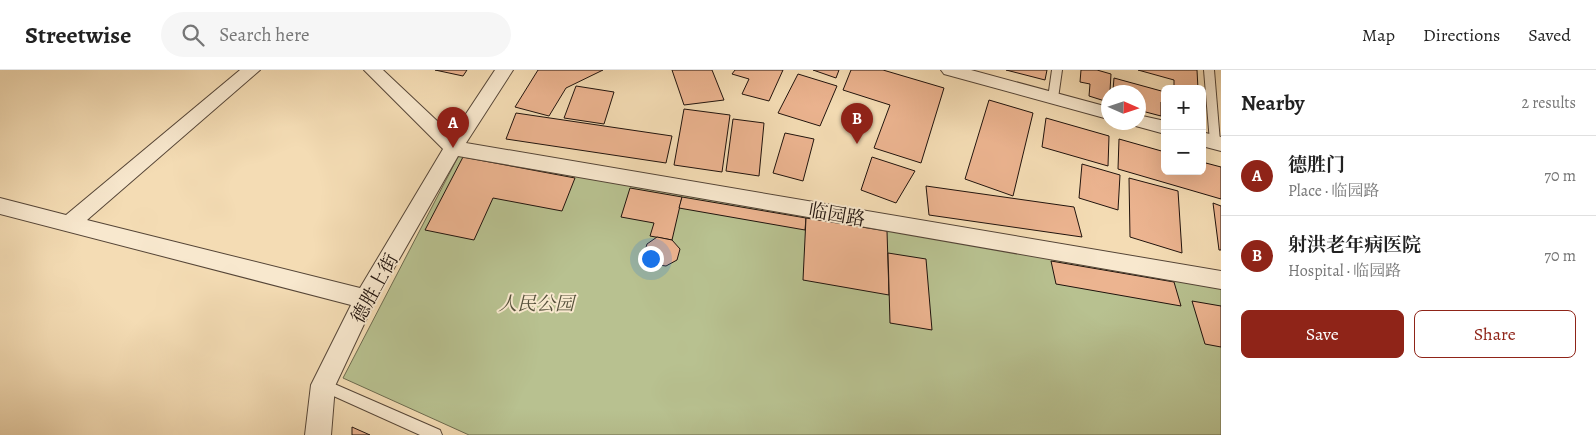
<!DOCTYPE html>
<meta charset="utf-8">
<style>
:root{--surface:#fff;--page:#f6f6f6;--text:#222;--muted:#767676;--line:#e0e0e0;--accent:#8f2418}
body{margin:0;font-family:Alegreya,"Noto Serif SC",serif;background:var(--page);color:var(--text)}
.controls{position:absolute;right:15px;top:15px;display:grid;overflow:hidden;border-radius:8px;box-shadow:0 5px 20px #0002}
.controls button{width:45px;height:45px;display:grid;place-items:center;padding:0;border:0;border-bottom:1px solid var(--line);background:var(--surface);color:var(--text);font:25px sans-serif}
.compass{position:absolute;left:1101px;top:15px;width:45px;height:45px;border-radius:50%;background:var(--surface);box-shadow:0 5px 20px #0002;rotate:93deg}
.you{position:absolute;left:650px;top:188px;width:18px;height:18px;margin:-12px;border:4px solid #fff;border-radius:50%;background:#1a73e8;box-shadow:0 0 0 8px #1a73e833}
.badge{display:grid;place-items:center;width:32px;height:32px;border-radius:50%;background:var(--accent);color:#fff;font-size:16px;font-weight:700}
.pin{position:absolute;translate:-50% -41px;filter:drop-shadow(0 1px 2px #0008)}
.pin::after{content:'';position:absolute;top:26px;width:18px;height:15px;background:inherit;clip-path:polygon(0 0,100% 0,50% 100%)}
.list{margin:0;padding:0;list-style:none}
h2{display:flex;justify-content:space-between;align-items:center;height:65px;margin:0;padding:0 20px;font-size:21px}
h2 small{font-size:16px;font-weight:400;color:var(--muted)}
.list li{display:grid;grid-template-columns:32px 1fr auto;gap:15px;align-items:center;box-sizing:border-box;height:80px;padding:0 20px;border-top:1px solid var(--line)}
.list b{display:block;font-size:19px;white-space:nowrap}
.list p{margin:0;font-size:16px;white-space:nowrap;color:var(--muted)}
.list em{font-size:16px;font-style:normal;color:var(--muted)}
.actions{display:flex;gap:10px;padding:15px 20px}
.actions a{flex:1;padding:11px 0;border:1px solid var(--accent);border-radius:8px;text-align:center;font-size:18px;color:var(--accent)}
.actions .main{background:var(--accent);color:#fff}
.icon{flex:none;width:28px;height:28px;fill:none;stroke:currentColor;stroke-width:2;stroke-linecap:round;stroke-linejoin:round}
.map{position:relative;flex:none;width:1221px;height:365px;overflow:hidden}
header{display:flex;align-items:center;gap:30px;box-sizing:border-box;height:70px;padding:0 25px;background:var(--surface);border-bottom:1px solid var(--line)}
header strong{font-size:24px}
nav{display:flex;gap:28px;margin-inline-start:auto;font-size:18px}
.search{width:350px;height:45px;background:var(--page);display:flex;align-items:center;gap:12px;box-sizing:border-box;padding:0 18px;border-radius:28px;color:var(--muted);font-size:19px}
main{display:flex}
aside{flex:1;background:var(--surface)}
.map>svg:first-child{display:block}
</style>
<header>
<strong>Streetwise</strong>
<div class="search"><svg class="icon" aria-label="search" viewBox="0 0 24 24"><circle cx="10" cy="10" r="6"/><path d="M15 15l6 6"/></svg>Search here</div>
<nav><a>Map</a><a>Directions</a><a>Saved</a></nav>
</header>
<main>
<div class="map">
<svg width="1221" height="365" viewBox="0 0 1221 365">
<rect width="100%" height="100%" fill="#f4dcb4"/>
<filter id="stains"><feTurbulence type="fractalNoise" baseFrequency=".004" numOctaves="4"/><feColorMatrix values="0 0 0 0 .2 0 0 0 0 .09 0 0 0 0 .02 0 0 0 .5 -.17"/></filter>
<radialGradient id="worn" r=".72"><stop offset=".6" stop-color="#630" stop-opacity="0"/><stop offset="1" stop-color="#630" stop-opacity=".3"/></radialGradient>
<polygon fill="#b8c190" stroke="#6c6a4e" points="459,85 1221,217 1221,365 469,365 343,308"/>
<g fill="#ecb490" stroke="#20130d">
<polygon points="435,0 467,0 463,6"/>
<polygon points="538,0 603,0 566,18 549,46 515,37"/>
<polygon points="672,0 712,0 724,30 684,35"/>
<polygon points="735,0 783,0 769,31 742,24 749,9 732,4"/>
<polygon points="813,0 839,0 836,8"/>
<polygon points="851,0 883,0 944,18 921,93 874,78 890,35 843,20"/>
<polygon points="1006,0 1047,0 1045,10"/>
<polygon points="1081,0 1097,0 1111,4 1110,21 1116,22 1108,22 1108,32 1089,26 1090,14 1080,12"/>
<polygon points="1138,0 1197,0 1198,19 1174,19 1174,10"/>
<polygon points="798,4 837,16 820,56 778,43"/>
<polygon points="1114,8 1165,22 1165,33 1161,32 1161,46 1138,40 1138,22 1113,20"/>
<polygon points="576,16 614,22 604,54 564,48"/>
<polygon points="989,30 1033,43 1013,126 965,109"/>
<polygon points="684,39 730,45 722,102 674,95"/>
<polygon points="516,43 672,66 666,93 506,69"/>
<polygon points="1046,48 1109,66 1108,96 1042,77"/>
<polygon points="733,49 764,53 759,106 726,101"/>
<polygon points="785,63 814,69 803,111 773,103"/>
<polygon points="1119,69 1165,82 1165,101 1202,101 1202,92 1221,97 1221,129 1118,99"/>
<polygon points="463,87 575,108 562,141 493,128 474,170 425,160"/>
<polygon points="872,87 915,101 896,133 861,120"/>
<polygon points="1082,94 1120,105 1118,140 1079,128"/>
<polygon points="1129,108 1178,121 1182,183 1130,167"/>
<polygon points="926,116 1074,137 1082,167 929,145"/>
<polygon points="630,118 682,127 672,170 650,166 654,153 621,147"/>
<polygon points="682,127 806,148 805,160 679,138"/>
<polygon points="1213,133 1221,136 1221,180 1219,180"/>
<polygon points="806,148 887,161 889,225 803,210"/>
<polygon points="657,167 672,170 680,179 677,190 666,196 651,194 644,184 647,174"/>
<polygon points="888,183 926,189 932,260 890,253"/>
<polygon points="1051,191 1174,212 1181,236 1056,214"/>
<polygon points="1192,231 1221,236 1221,277 1205,274"/>
<polygon points="352,357 370,365 352,365"/>
</g>
<g fill="none" stroke-linecap="round" stroke-linejoin="round">
<g stroke="#554537" stroke-width="2">
<g id="service">
<polygon points="1052,0 1062,0 1058,28 1053,31 1048,28"/>
<polygon points="1204,0 1214,0 1220,72 1215,76 1210,72"/>
<polygon points="323,309 440,360 442,365 420,365 318,319 317,315 318,311"/>
</g>
</g>
<g stroke="#554537" stroke-width="2">
<g id="minor">
<polygon points="240,0 260,0 87,150 360,218 443,79 364,0 383,0 452,65 495,0 513,0 466,73 1221,201 1221,219 458,86 373,235 335,316 331,365 305,365 311,315 351,235 0,144 0,128 66,145"/>
<polygon points="941,0 971,0 1108,37 1108,49 944,4"/>
<polygon points="1138,45 1165,51 1165,64 1132,55 1130,52 1138,52"/>
<polygon points="1202,62 1221,67 1221,81 1202,76"/>
</g>
</g>
<use href="#service" fill="#f8e8ce" fill-rule="evenodd"/>
<use href="#minor" fill="#f8e8ce" fill-rule="evenodd"/>
</g>
<g text-anchor="middle" stroke-width="4" stroke-linejoin="round" paint-order="stroke">
<g font-size="19" fill="#20130d" stroke="#f8e8ce">
<text transform="translate(837 144) rotate(10)" y="7">临园路</text>
<text transform="translate(374 218) rotate(-61)" y="7">德胜上街</text>
</g>
<g font-size="19" font-style="italic" fill="#55503b" stroke="#f8e8ce">
<text x="536" y="240">人民公园</text>
</g>
</g>
<rect width="100%" height="100%" filter="url(#stains)"/>
<rect width="100%" height="100%" fill="url(#worn)"/>
</svg>
<div class="controls">
<button>+</button>
<button>−</button>
</div>
<svg class="compass" viewBox="-18 -18 36 36"><path d="M0-13l5 13h-10z" fill="#e53935"/><path d="M0 13l5-13h-10z" fill="#767676"/></svg>
<div class="you"></div>
<div class="pin badge" style="left:453px;top:78px">A</div>
<div class="pin badge" style="left:857px;top:74px">B</div>
</div>
<aside>
<h2>Nearby<small>2 results</small></h2>
<ul class="list">
<li><span class="badge">A</span><div><b>德胜门</b><p>Place · 临园路</p></div><em>70 m</em></li>
<li><span class="badge">B</span><div><b>射洪老年病医院</b><p>Hospital · 临园路</p></div><em>70 m</em></li>
</ul>
<div class="actions"><a class="main">Save</a><a>Share</a></div>
</aside>
</main>
